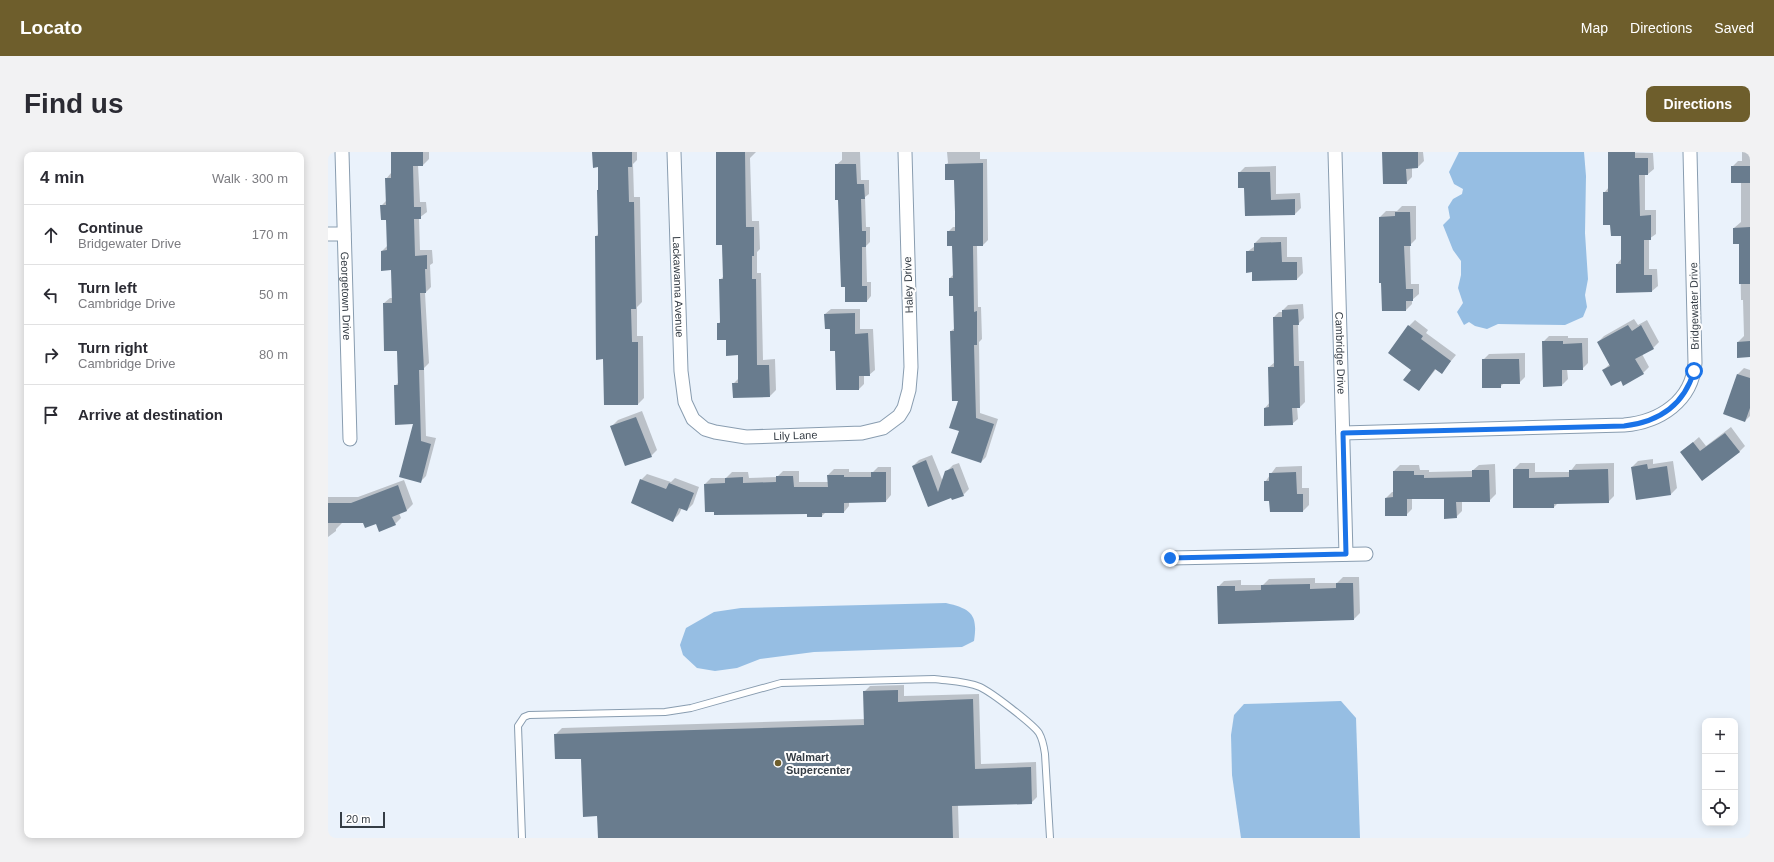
<!DOCTYPE html>
<meta charset="utf-8">
<style>
:root{--surface:#fff;--page:#f2f2f3;--text:#2b2b33;--muted:#7c7c81;--line:#e1e1e2;--accent:#6e5e2c}
body{margin:0;font-family:Helvetica,sans-serif;background:var(--page);color:var(--text)}
.controls{position:absolute;right:12px;bottom:12px;display:grid;overflow:hidden;border-radius:8px;box-shadow:0 2px 10px #0003}
.controls button{width:36px;height:36px;display:grid;place-items:center;padding:0;border:0;border-bottom:1px solid var(--line);background:var(--surface);color:var(--text);font:20px sans-serif}
.scale{position:absolute;left:12px;bottom:10px;width:45px;box-sizing:border-box;padding-left:4px;border:2px solid #353d45;border-top:0;font-size:11px;line-height:14px;white-space:nowrap;color:#353d45;-webkit-text-stroke:3px #fefefe;paint-order:stroke}
.stop{position:absolute;width:12px;height:12px;margin:-9px;border:3px solid #1a73e8;border-radius:50%;background:#fff}
.stop.end{background:#1a73e8;border-color:#fff;box-shadow:0 1px 4px #0008}
.list{margin:0;padding:0;list-style:none}
h2{display:flex;justify-content:space-between;align-items:center;height:52px;margin:0;padding:0 16px;font-size:17px}
h2 small{font-size:13px;font-weight:400;color:var(--muted)}
.list li{display:grid;grid-template-columns:26px 1fr auto;gap:12px;align-items:center;box-sizing:border-box;height:60px;padding:0 16px;border-top:1px solid var(--line)}
.list b{display:block;font-size:15px;white-space:nowrap}
.list p{margin:0;font-size:13px;white-space:nowrap;color:var(--muted)}
.list em{font-size:13px;font-style:normal;color:var(--muted)}
.icon{flex:none;width:22px;height:22px;fill:none;stroke:currentColor;stroke-width:2;stroke-linecap:round;stroke-linejoin:round}
.map{position:relative;flex:none;width:1422px;height:686px;overflow:hidden;border-radius:8px}
header{display:flex;align-items:center;gap:24px;box-sizing:border-box;height:56px;padding:0 20px;background:var(--accent);color:#fff}
header strong{font-size:19px}
nav{display:flex;gap:22px;margin-inline-start:auto;font-size:14px}
.intro{display:flex;align-items:center;justify-content:space-between;box-sizing:border-box;height:96px;padding:0 24px}
h1{margin:0;font-size:28px}
.button{padding:10px 18px;border-radius:8px;background:var(--accent);color:#fff;font-size:14px;font-weight:700}
main{display:flex;gap:24px;padding:0 24px}
aside{flex:1;background:var(--surface);border-radius:8px;box-shadow:0 2px 10px #0003}
.map>svg:first-child{display:block}
</style>
<header>
<strong>Locato</strong>
<nav><a>Map</a><a>Directions</a><a>Saved</a></nav>
</header>
<div class="intro"><h1>Find us</h1><a class="button">Directions</a></div>
<main>
<aside>
<h2>4 min<small>Walk · 300 m</small></h2>
<ul class="list">
<li><svg class="icon" aria-label="ahead" viewBox="0 0 24 24"><path d="M12 20V5M6 11l6-6 6 6"/></svg><div><b>Continue</b><p>Bridgewater Drive</p></div><em>170 m</em></li>
<li><svg class="icon" aria-label="left" viewBox="0 0 24 24"><path d="M17 20v-9H6M10 6l-5 5 5 5"/></svg><div><b>Turn left</b><p>Cambridge Drive</p></div><em>50 m</em></li>
<li><svg class="icon" aria-label="right" viewBox="0 0 24 24"><path d="M7 20v-9h11M14 6l5 5-5 5"/></svg><div><b>Turn right</b><p>Cambridge Drive</p></div><em>80 m</em></li>
<li><svg class="icon" aria-label="arrive" viewBox="0 0 24 24"><path d="M6 21V4h12l-3 4 3 4H6"/></svg><div><b>Arrive at destination</b></div></li>
</ul>
</aside>
<div class="map">
<svg width="1422" height="686" viewBox="0 0 1422 686">
<rect width="100%" height="100%" fill="#eaf2fb"/>
<g fill="#96bee3">
<polygon points="1131,0 1256,0 1258,24 1257,81 1260,127 1257,143 1259,155 1255,165 1237,173 1170,172 1159,177 1147,174 1141,170 1136,173 1129,160 1135,151 1130,136 1133,123 1133,109 1125,98 1115,73 1122,66 1120,55 1125,47 1134,42 1135,37 1126,32 1121,20"/>
<path d="M618 451C644 457 650 463 646 489L634 495 486 500 432 507 409 516 387 519 369 516 355 503 352 493 358 476 386 460 413 456Z"/>
<polygon points="1013,549 1028,566 1032,686 913,686 904,623 903,583 906,563 916,552"/>
</g>
<g fill="#0003">
<polygon points="64,0 101,0 101,7 95,13 90,13 92,50 98,50 99,60 91,66 92,98 104,98 105,111 102,113 103,135 97,141 101,211 96,216 98,284 108,286 98,324 92,330 86,271 67,234 71,230 70,198 56,151 62,146 64,146 64,117 54,99 60,93 59,67 53,54 58,49 58,27 63,21"/>
<polygon points="265,0 309,0 309,8 305,12 306,45 312,45 314,150 309,155 309,184 315,184 316,246 310,252 276,206 268,84 271,81 271,14"/>
<polygon points="389,0 428,0 422,6 424,69 431,69 432,97 429,100 429,121 433,121 435,208 447,207 448,238 442,244 406,245 405,232 411,226 411,202 390,172 393,169 392,128 396,124"/>
<polygon points="514,0 532,0 533,28 541,28 541,42 537,45 538,75 542,75 542,90 538,94 539,130 543,130 543,144 539,149 518,134 508,13 514,8"/>
<polygon points="619,0 652,0 652,7 659,7 660,88 655,93 649,93 650,155 653,155 654,187 651,190 652,261 670,267 658,305 653,310 632,278 632,248 623,179 627,176 626,143 622,126 626,122 625,93 620,80 625,75 628,75 627,27 618,13 620,11"/>
<polygon points="1055,0 1095,0 1096,9 1090,15 1084,15 1084,25 1078,31"/>
<polygon points="1281,0 1325,1 1326,17 1320,22 1317,22 1317,58 1328,58 1328,82 1321,87 1321,117 1329,117 1330,134 1324,139 1289,112 1294,106 1294,83 1283,72 1276,41 1281,35"/>
<polygon points="1414,0 1422,0 1422,204 1410,190 1416,184 1415,148 1413,148 1412,91 1406,76 1413,70 1413,30 1404,15 1410,9 1414,9"/>
<polygon points="948,14 948,42 972,41 973,56 967,62 917,35 911,21 917,15"/>
<polygon points="1074,54 1088,54 1088,87 1082,93 1083,132 1091,132 1091,142 1084,148 1084,152 1078,158 1052,65 1058,59 1069,59"/>
<polygon points="933,85 959,85 959,105 974,105 975,121 969,127 925,119 919,100 927,94 927,91"/>
<polygon points="975,152 976,166 970,172 971,209 976,209 977,250 972,255 969,255 970,267 964,272 937,256 942,250 941,215 947,210 946,165 951,160 955,160 955,158 960,153"/>
<polygon points="503,157 532,157 532,177 545,177 547,218 541,223 536,223 536,232 531,237 508,198 497,162"/>
<polygon points="1306,167 1310,173 1319,168 1331,190 1325,196 1314,202 1321,215 1315,221 1293,228 1275,218 1282,212 1270,190 1276,184"/>
<polygon points="1087,168 1100,178 1098,181 1128,203 1113,221 1108,217 1091,238 1084,218 1081,174"/>
<polygon points="1221,184 1240,184 1240,186 1260,186 1260,211 1254,217 1239,217 1240,227 1234,233 1215,190"/>
<polygon points="1197,201 1197,225 1191,231 1176,231 1172,235 1155,208 1161,202"/>
<polygon points="1416,216 1422,218 1422,264 1417,269 1396,261 1410,222"/>
<polygon points="314,259 329,298 323,304 284,274 290,268"/>
<polygon points="1403,275 1417,294 1411,300 1353,301 1371,285 1378,294"/>
<polygon points="604,303 615,330 618,320 625,313 631,311 641,337 635,343 624,345 600,354 585,314 591,308"/>
<polygon points="1325,307 1325,312 1345,309 1349,336 1343,342 1309,347 1304,315 1310,309"/>
<polygon points="1192,311 1207,311 1207,320 1242,320 1248,312 1286,311 1286,344 1280,350 1230,351 1226,355 1186,317"/>
<polygon points="1167,312 1168,342 1161,349 1134,349 1134,359 1128,365 1117,346 1084,346 1084,357 1078,363 1058,346 1064,340 1066,340 1066,319 1072,313 1091,313 1092,318 1101,318 1101,320 1144,319 1151,313"/>
<polygon points="974,314 974,336 981,336 981,353 975,359 937,330 948,315"/>
<polygon points="550,315 563,315 563,343 558,349 521,350 521,354 516,360 498,360 494,364 377,332 383,326 398,326 404,320 420,320 421,326 449,325 455,319 471,319 471,330 500,330 500,323 506,317 521,317 521,320 545,320"/>
<polygon points="319,322 343,330 347,326 371,335 365,352 359,358 354,356 351,362 345,368 313,328"/>
<polygon points="76,328 85,352 79,358 71,361 73,366 67,372 36,370 14,371 8,377 8,379 0,385 0,332 0,345 30,345"/>
<polygon points="1015,425 1031,425 1032,461 1026,467 891,471 890,435 896,429 913,428 913,433 935,433 941,427 987,426 987,431 1009,431"/>
<polygon points="576,533 576,544 651,542 653,612 708,610 709,645 703,651 630,653 631,686 271,686 270,663 254,606 228,582 234,576 537,567 536,540 542,534"/>
</g>
<g fill="#697c8e">
<polygon points="63,0 95,0 95,14 85,14 86,55 93,55 93,67 86,67 87,104 99,103 99,117 97,117 98,141 92,141 96,218 91,218 93,289 103,292 93,331 71,325 85,272 67,273 66,233 70,233 69,199 56,199 55,151 64,151 63,118 53,119 53,99 59,98 58,68 53,68 52,53 58,53 57,26 63,26"/>
<polygon points="264,0 304,0 304,15 300,15 301,50 306,50 308,157 303,157 304,190 310,190 310,253 276,253 275,207 268,208 267,84 270,84 269,38 270,38 270,15 265,16"/>
<polygon points="388,0 417,0 418,75 426,75 426,104 424,104 424,127 428,127 429,213 441,213 442,245 405,246 404,231 410,231 410,203 398,204 398,188 389,188 389,171 392,171 391,127 395,127 394,93 388,93"/>
<polygon points="1054,0 1090,0 1090,16 1078,17 1079,32 1055,32"/>
<polygon points="1280,0 1307,0 1307,6 1320,6 1320,23 1311,23 1312,64 1323,63 1323,88 1316,88 1316,123 1324,123 1324,140 1288,141 1288,112 1293,112 1293,84 1283,84 1282,73 1275,73 1275,40 1280,40"/>
<polygon points="655,11 655,94 645,94 646,160 649,159 649,193 646,193 648,266 666,272 653,311 623,301 631,279 621,276 630,249 624,249 622,179 626,179 625,144 621,144 621,126 625,126 624,94 619,94 619,79 627,79 627,60 626,28 617,28 617,12"/>
<polygon points="507,12 528,12 529,32 536,32 537,47 533,47 534,79 538,79 538,95 534,95 534,134 539,134 539,150 517,150 517,135 513,135 510,48 507,48"/>
<rect x="1403" y="14" width="19" height="17"/>
<polygon points="910,20 942,20 943,48 967,47 967,63 917,64 916,36 910,36"/>
<polygon points="1067,60 1082,60 1083,94 1076,94 1078,137 1085,137 1085,149 1078,149 1078,159 1054,159 1053,131 1051,131 1051,65 1067,64"/>
<polygon points="1422,75 1422,132 1411,132 1411,92 1405,92 1405,76"/>
<polygon points="953,90 954,110 969,110 969,128 924,129 924,120 918,121 918,99 926,99 926,91"/>
<polygon points="970,157 971,173 965,173 966,214 971,214 972,256 964,256 965,273 936,274 936,256 941,255 940,215 946,215 945,165 954,165 954,158"/>
<polygon points="527,161 527,182 540,181 542,224 531,224 531,238 508,238 507,199 502,199 502,177 497,177 496,162"/>
<polygon points="1080,173 1095,184 1093,187 1123,209 1114,222 1107,217 1091,239 1075,228 1083,218 1060,201"/>
<polygon points="1300,173 1304,179 1313,173 1326,197 1307,207 1316,222 1295,234 1293,229 1283,234 1274,218 1282,214 1269,190"/>
<polygon points="1214,189 1235,189 1235,192 1254,191 1255,218 1234,218 1234,234 1215,235"/>
<polygon points="1422,189 1422,205 1409,206 1409,190"/>
<polygon points="1154,207 1191,207 1192,232 1173,232 1173,236 1154,236"/>
<polygon points="1409,222 1422,226 1422,256 1417,270 1395,262"/>
<polygon points="308,265 324,305 297,314 282,274"/>
<polygon points="1397,281 1412,300 1374,329 1352,300 1365,290 1372,299"/>
<polygon points="598,308 610,340 617,319 625,316 636,344 624,348 623,346 600,355 584,314"/>
<polygon points="1319,312 1320,317 1339,314 1343,343 1308,348 1303,315"/>
<polygon points="1185,317 1201,317 1201,326 1241,325 1241,318 1280,317 1281,351 1226,352 1226,356 1185,356"/>
<polygon points="1144,318 1161,318 1162,350 1128,350 1129,366 1116,367 1116,347 1079,347 1079,364 1057,364 1057,346 1065,345 1065,319 1086,319 1086,323 1096,323 1096,326 1144,325"/>
<polygon points="543,320 558,320 558,350 516,351 516,361 494,361 494,365 479,365 479,362 386,363 386,360 377,360 376,332 397,331 397,326 415,325 415,331 448,330 448,324 465,324 466,335 500,335 499,323 516,323 516,325 543,325"/>
<polygon points="968,320 969,342 975,342 975,360 942,360 941,349 936,349 936,329 941,329 941,321"/>
<polygon points="312,327 338,337 341,331 366,341 359,359 351,356 345,370 303,351"/>
<polygon points="70,333 79,359 64,365 68,373 51,380 48,372 37,376 35,371 0,371 0,351 23,351"/>
<polygon points="1008,431 1025,431 1026,468 890,472 889,434 907,434 907,439 933,438 933,433 982,432 982,437 1008,436"/>
<polygon points="570,538 570,550 645,547 647,617 703,615 704,652 624,654 625,686 270,686 269,664 255,665 253,607 227,607 226,582 536,573 535,539"/>
</g>
<g fill="none" stroke-linecap="round" stroke-linejoin="round">
<g stroke="#899db0" stroke-width="8">
<path id="lane" d="M194 686 190 574 196 565 201 563 337 560 363 556 453 531 606 527C621 529 638 529 652 535 663 540 705 572 711 581 715 588 716 595 717 602L722 686"/>
</g>
<g stroke="#899db0" stroke-width="15">
<g id="street">
<path id="s1" d="M14 0 22 287"/>
<path id="s2" d="M346 0 353 219 357 250 365 267 377 277 387 280 418 285 534 281 555 276 571 264 576 256 581 238 583 215 577 0"/>
<path id="s3" d="M1007 0 1018 402"/>
<polyline points="0,82 16,82"/>
<path d="M1015 281 1296 273C1332 270 1364 249 1367 211L1362 0"/>
<polyline points="842,406 1038,402"/>
</g>
</g>
<use href="#lane" stroke="#fff" stroke-width="6"/>
<use href="#street" stroke="#fff" stroke-width="13"/>
</g>
<g fill="none" stroke-linecap="round" stroke-linejoin="round">
<path stroke="#1a73e8" stroke-width="5" d="M842 406 1018 402 1015 281 1296 274C1331 270 1356 253 1366 219"/>
</g>
<circle fill="#6e5e2c" stroke="#fefefe" stroke-width="1.5" cx="450" cy="611" r="4"/>
<g text-anchor="middle" stroke-width="4" stroke-linejoin="round" paint-order="stroke">
<g font-size="11" fill="#353d45" stroke="#fefefe">
<text transform="translate(580 133) rotate(-92)" y="4">Haley Drive</text>
<text dy="4" stroke="none"><textPath href="#s2" startOffset="135">Lackawanna Avenue</textPath></text>
<text dy="4" stroke="none"><textPath href="#s1" startOffset="144">Georgetown Drive</textPath></text>
<text transform="translate(1366 154) rotate(-91)" y="4">Bridgewater Drive</text>
<text dy="4" stroke="none"><textPath href="#s3" startOffset="201">Cambridge Drive</textPath></text>
<text dy="4" stroke="none"><textPath href="#s2" startOffset="376">Lily Lane</textPath></text>
</g>
<g font-size="11" font-weight="bold" fill="#353d45" stroke="#fefefe" text-anchor="start">
<text x="458" y="609">Walmart<tspan x="458" dy="13">Supercenter</tspan></text>
</g>
</g>
</svg>
<div class="controls">
<button>+</button>
<button>−</button>
<button><svg class="icon" aria-label="locate" viewBox="0 0 24 24"><circle cx="12" cy="12" r="6"/><path d="M12 2v4M12 18v4M2 12h4M18 12h4"/></svg></button>
</div>
<div class="scale">20 m</div>
<div class="stop" style="left:1366px;top:219px"></div>
<div class="stop end" style="left:842px;top:406px"></div>
</div>
</main>
